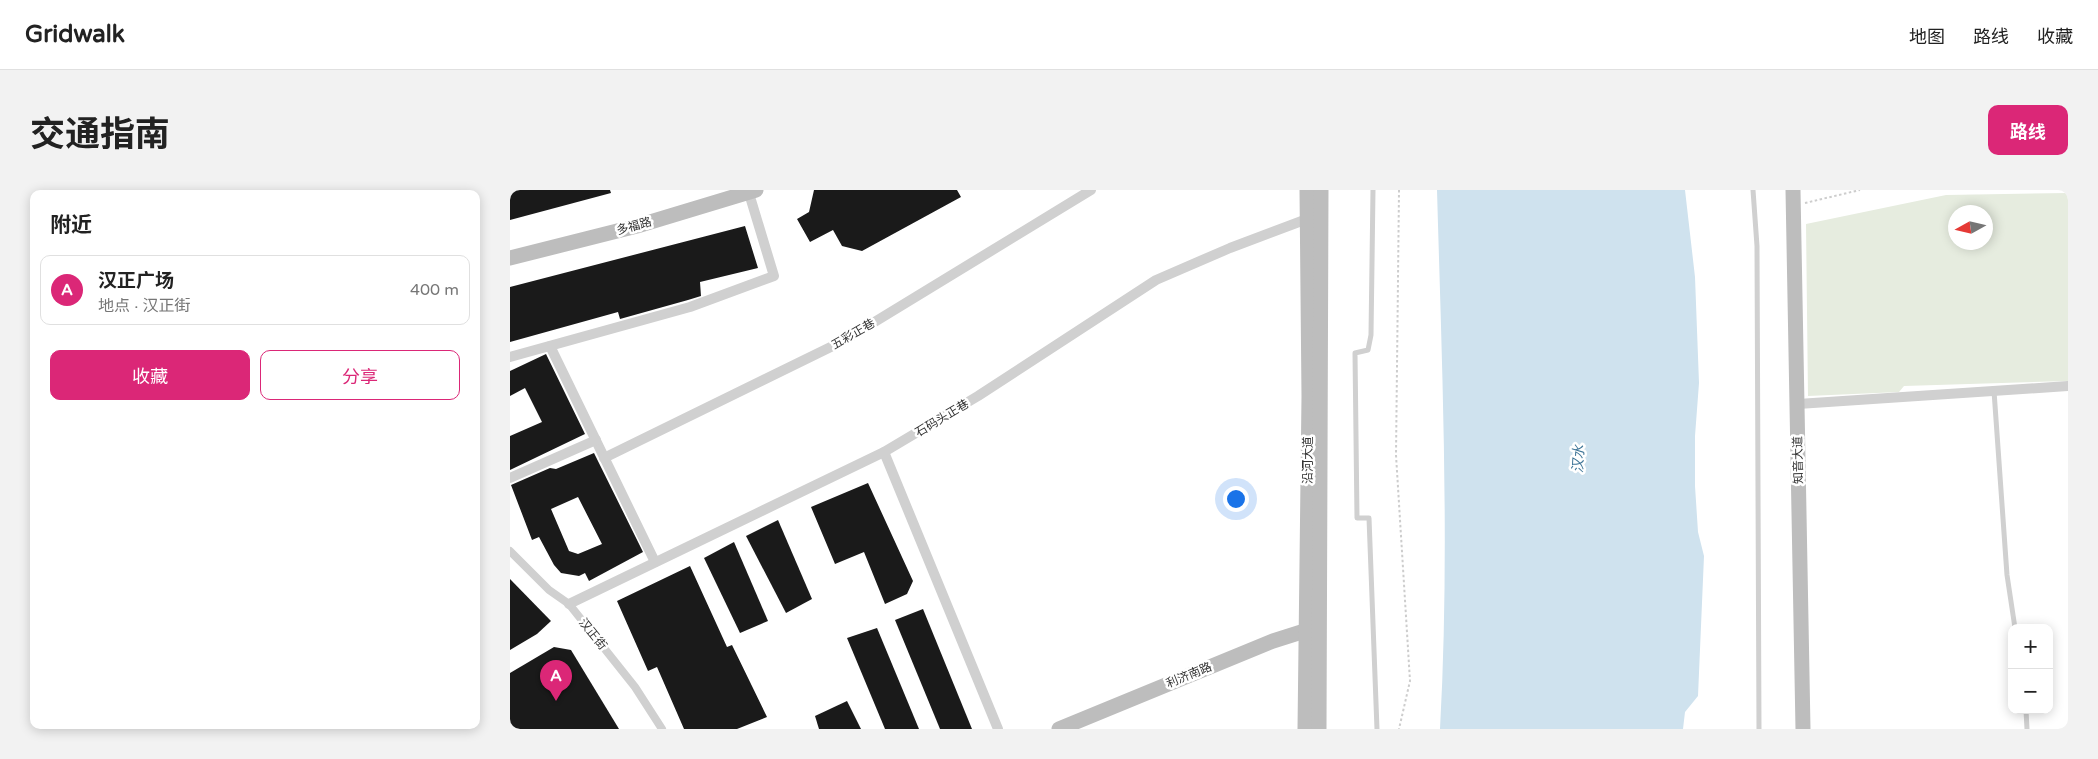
<!DOCTYPE html>
<html lang="zh">
<meta charset="utf-8">
<style>
:root{--surface:#fff;--page:#f2f2f2;--text:#222;--muted:#767676;--line:#e0e0e0;--accent:#db2777}
body{margin:0;font-family:"Varela Round","Noto Sans SC",sans-serif;background:var(--page);color:var(--text)}
.controls{position:absolute;right:15px;bottom:15px;display:grid;overflow:hidden;border-radius:10px;box-shadow:0 2px 12px #0003}
.controls button{width:45px;height:45px;display:grid;place-items:center;padding:0;border:0;border-bottom:1px solid var(--line);background:var(--surface);color:var(--text);font:25px sans-serif}
.compass{position:absolute;left:1438px;top:15px;width:45px;height:45px;border-radius:50%;background:var(--surface);box-shadow:0 2px 12px #0003;rotate:262deg}
.you{position:absolute;left:725px;top:308px;width:18px;height:18px;margin:-12px;border:4px solid #fff;border-radius:50%;background:#1a73e8;box-shadow:0 0 0 8px #1a73e833}
.badge{display:grid;place-items:center;width:32px;height:32px;border-radius:50%;background:var(--accent);color:#fff;font-size:16px;font-weight:700}
.pin{position:absolute;translate:-50% -41px;filter:drop-shadow(0 1px 2px #0008)}
.pin::after{content:'';position:absolute;top:26px;width:18px;height:15px;background:inherit;clip-path:polygon(0 0,100% 0,50% 100%)}
.list{margin:0;padding:0;list-style:none}
h2{display:flex;justify-content:space-between;align-items:center;height:65px;margin:0;padding:0 20px;font-size:21px}
h2 small{font-size:16px;font-weight:400;color:var(--muted)}
.list li{display:grid;grid-template-columns:32px 1fr auto;gap:15px;align-items:center;box-sizing:border-box;height:70px;margin:0 10px 10px;padding:0 10px;border:1px solid var(--line);border-radius:10px}
.list b{display:block;font-size:19px;white-space:nowrap}
.list p{margin:0;font-size:16px;white-space:nowrap;color:var(--muted)}
.list em{font-size:16px;font-style:normal;color:var(--muted)}
.actions{display:flex;gap:10px;padding:15px 20px}
.actions a{flex:1;padding:11px 0;border:1px solid var(--accent);border-radius:10px;text-align:center;font-size:18px;color:var(--accent)}
.actions .main{background:var(--accent);color:#fff}
.map{position:relative;flex:none;width:1558px;height:539px;overflow:hidden;border-radius:10px}
header{display:flex;align-items:center;gap:30px;box-sizing:border-box;height:70px;padding:0 25px;background:var(--surface);border-bottom:1px solid var(--line)}
header strong{font-size:24px}
nav{display:flex;gap:28px;margin-inline-start:auto;font-size:18px}
.intro{display:flex;align-items:center;justify-content:space-between;box-sizing:border-box;height:120px;padding:0 30px}
h1{margin:0;font-size:35px}
.button{padding:12px 22px;border-radius:10px;background:var(--accent);color:#fff;font-size:18px;font-weight:700}
main{display:flex;gap:30px;padding:0 30px}
aside{flex:1;background:var(--surface);border-radius:10px;box-shadow:0 2px 12px #0003}
.map>svg:first-child{display:block}
</style>
<header>
<strong>Gridwalk</strong>
<nav><a>地图</a><a>路线</a><a>收藏</a></nav>
</header>
<div class="intro"><h1>交通指南</h1><a class="button">路线</a></div>
<main>
<aside>
<h2>附近<small></small></h2>
<ul class="list">
<li><span class="badge">A</span><div><b>汉正广场</b><p>地点 · 汉正街</p></div><em>400 m</em></li>
</ul>
<div class="actions"><a class="main">收藏</a><a>分享</a></div>
</aside>
<div class="map">
<svg width="1558" height="539" viewBox="0 0 1558 539">
<rect width="100%" height="100%" fill="#fff"/>
<path fill="#e6ecdf" fill-rule="evenodd" d="M1558 3V191L1394 196 1389 202 1298 206 1296 34 1436 5ZM1446 22H1476V52H1446Z"/>
<path fill="#cfe2ee" d="M927 0H1175L1185 87 1189 193 1185 246V296L1188 342 1194 366 1188 506 1175 522 1173 539H930C940 360 932 179 927 0Z"/>
<g fill="#1a1a1a" fill-rule="evenodd">
<polygon points="0,0 100,0 101,3 0,30"/>
<polygon points="304,0 447,0 451,7 352,61 332,56 323,40 300,52 287,29 299,22"/>
<polygon points="235,36 248,78 190,92 191,106 178,110 110,129 108,122 0,152 0,97"/>
<polygon points="36,164 75,244 0,280 0,246 32,232 15,198 0,206 0,181"/>
<path d="M84 263 133 362 79 391 75 383 69 386 51 383 44 375 29 347 22 350 1 295 40 278 46 279ZM68 307 92 354 68 364 59 361 41 319Z"/>
<polygon points="358,293 403,391 397,404 375,414 354,362 325,374 301,317"/>
<polygon points="268,330 302,409 276,423 236,346"/>
<polygon points="224,352 258,431 230,443 194,368"/>
<polygon points="180,376 217,457 222,455 257,527 227,539 174,539 147,477 138,481 107,411"/>
<polygon points="0,389 41,431 27,444 0,460"/>
<polygon points="413,419 462,539 430,539 385,430"/>
<polygon points="367,438 409,539 375,539 337,448"/>
<polygon points="44,457 61,460 109,539 0,539 0,483"/>
<polygon points="337,511 351,539 309,539 305,526"/>
</g>
<g fill="none" stroke-linecap="round" stroke-linejoin="round">
<g stroke="#cdcdcd" stroke-width="2" stroke-dasharray="2.5 2.5" stroke-linecap="butt">
<polyline points="889,0 886,265 900,491 889,539"/>
<polyline points="1295,13 1350,0"/>
</g>
<g stroke="#d0d0d0" stroke-width="5">
<polyline points="863,0 861,145 858,160 845,163 847,328 859,328 867,539"/>
<polyline points="1243,0 1247,56 1249,539"/>
<polyline points="1484,201 1497,385 1505,438"/>
<polyline points="1516,520 1517,539"/>
</g>
<polyline stroke="#d0d0d0" stroke-width="8" points="0,361 39,400 59,414 125,497 152,539"/>
<g stroke="#d0d0d0" stroke-width="10">
<polyline points="40,156 145,372"/>
<polyline points="0,167 180,117 264,86 238,0"/>
<polyline points="1288,214 1558,196"/>
<polyline points="374,262 488,539"/>
<polyline points="94,268 335,150 581,0"/>
<polyline points="0,288 86,250"/>
<polyline points="59,414 374,262 468,206 646,90 720,58 797,29"/>
</g>
<g stroke="#bdbdbd" stroke-width="15">
<polyline points="1283,0 1293,539"/>
<polyline points="0,68 127,36 246,0"/>
<polyline points="549,539 763,451 804,438"/>
<polyline points="795,539 799,206 797,0"/>
<polyline points="809,539 811,0"/>
</g>
</g>
<g text-anchor="middle" stroke-width="5" stroke-linejoin="round" paint-order="stroke">
<g font-size="12" fill="#333" stroke="#fff">
<text transform="translate(124 36) rotate(-15)" y="4">多福路</text>
<text transform="translate(343 144) rotate(-30)" y="4">五彩正巷</text>
<text transform="translate(432 228) rotate(-31)" y="4">石码头正巷</text>
<text transform="translate(798 270) rotate(-90)" y="4">沿河大道</text>
<text transform="translate(1288 270) rotate(-91)" y="4">知音大道</text>
<text transform="translate(83 444) rotate(51)" y="4">汉正街</text>
<text transform="translate(679 485) rotate(-22)" y="4">利济南路</text>
</g>
<g font-size="14" font-style="italic" fill="#3f7597" stroke="#fff">
<text transform="translate(1068 269) rotate(-87)" y="5">汉水</text>
</g>
</g>
</svg>
<div class="controls">
<button>+</button>
<button>−</button>
</div>
<svg class="compass" viewBox="-18 -18 36 36"><path d="M0-13l5 13h-10z" fill="#e53935"/><path d="M0 13l5-13h-10z" fill="#767676"/></svg>
<div class="you"></div>
<div class="pin badge" style="left:46px;top:511px">A</div>
</div>
</main>
